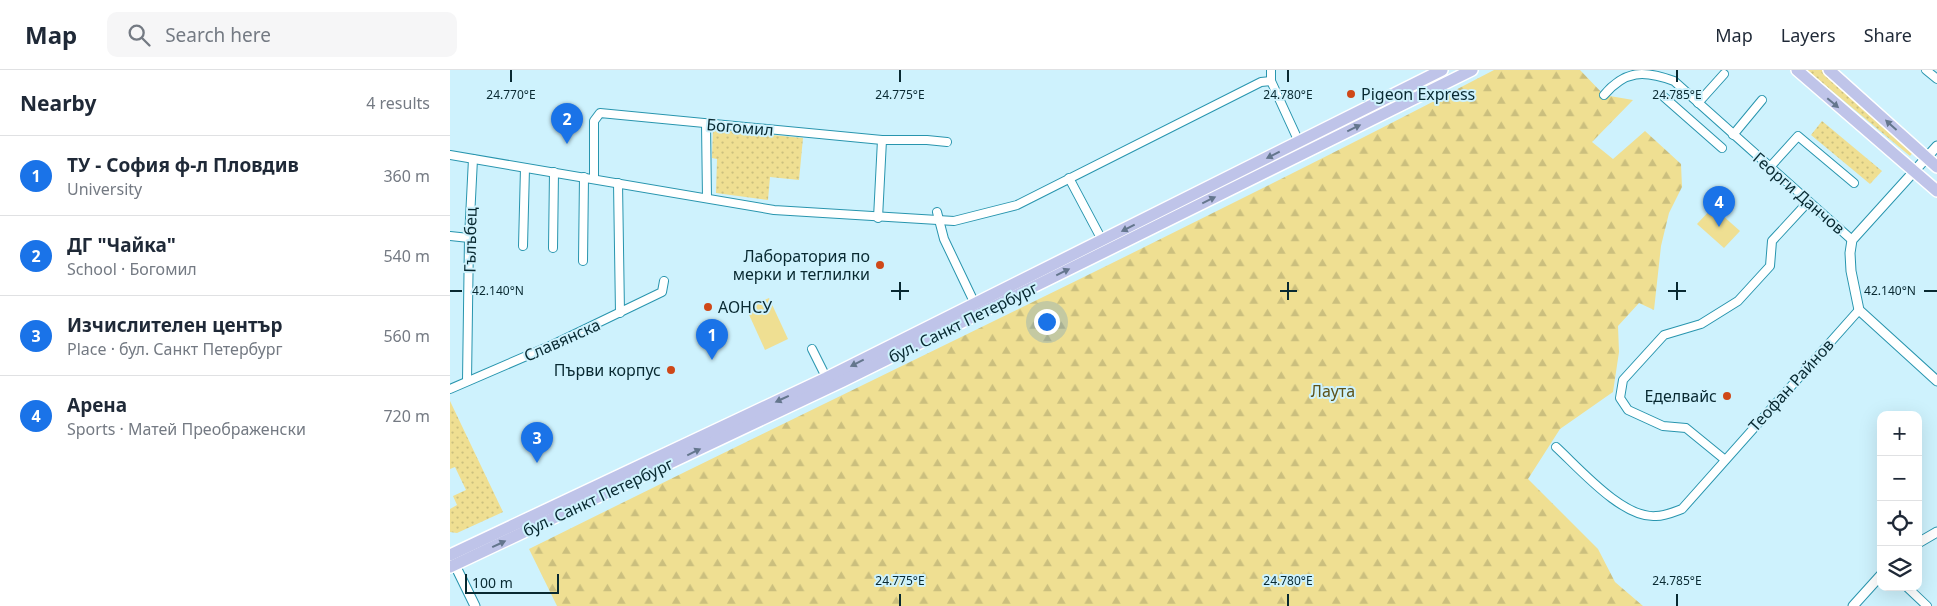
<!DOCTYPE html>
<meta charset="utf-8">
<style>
:root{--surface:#fff;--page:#f6f6f7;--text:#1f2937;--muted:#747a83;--line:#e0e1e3;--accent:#1a73e8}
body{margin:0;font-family:"Noto Sans",sans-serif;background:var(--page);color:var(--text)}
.controls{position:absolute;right:15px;bottom:15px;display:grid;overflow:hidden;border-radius:10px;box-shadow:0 5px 20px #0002}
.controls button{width:45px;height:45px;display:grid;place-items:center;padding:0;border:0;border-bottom:1px solid var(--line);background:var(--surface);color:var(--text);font:25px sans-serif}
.scale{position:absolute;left:15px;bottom:12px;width:94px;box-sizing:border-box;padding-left:5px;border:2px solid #082931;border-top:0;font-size:14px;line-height:18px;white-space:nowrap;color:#082931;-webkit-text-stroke:4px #cef2fd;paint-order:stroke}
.you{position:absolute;left:596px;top:251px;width:18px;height:18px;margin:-12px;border:4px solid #fff;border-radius:50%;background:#1a73e8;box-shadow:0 0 0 8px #1a73e833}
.badge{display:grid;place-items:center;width:32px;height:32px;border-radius:50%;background:var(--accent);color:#fff;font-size:16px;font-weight:700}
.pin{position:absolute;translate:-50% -41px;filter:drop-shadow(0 1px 2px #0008)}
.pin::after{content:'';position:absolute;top:26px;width:18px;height:15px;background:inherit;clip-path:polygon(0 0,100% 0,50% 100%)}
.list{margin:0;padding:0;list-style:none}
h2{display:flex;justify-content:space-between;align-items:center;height:65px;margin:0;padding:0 20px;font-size:21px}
h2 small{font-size:16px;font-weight:400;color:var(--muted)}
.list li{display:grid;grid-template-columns:32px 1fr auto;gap:15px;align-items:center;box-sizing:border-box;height:80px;padding:0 20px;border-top:1px solid var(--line)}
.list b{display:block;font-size:19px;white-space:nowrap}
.list p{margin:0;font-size:16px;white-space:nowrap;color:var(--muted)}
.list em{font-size:16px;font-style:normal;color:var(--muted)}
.icon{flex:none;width:28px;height:28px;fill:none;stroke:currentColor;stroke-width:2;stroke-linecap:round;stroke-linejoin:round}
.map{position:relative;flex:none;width:1487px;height:536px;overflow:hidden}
header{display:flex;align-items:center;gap:30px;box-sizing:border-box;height:70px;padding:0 25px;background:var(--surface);border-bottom:1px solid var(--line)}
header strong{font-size:24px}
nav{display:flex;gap:28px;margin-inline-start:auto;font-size:18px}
.search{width:350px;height:45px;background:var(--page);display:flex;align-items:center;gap:12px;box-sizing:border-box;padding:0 18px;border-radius:10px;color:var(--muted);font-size:19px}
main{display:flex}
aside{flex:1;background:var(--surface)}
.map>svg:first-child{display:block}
</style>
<header>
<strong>Map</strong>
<div class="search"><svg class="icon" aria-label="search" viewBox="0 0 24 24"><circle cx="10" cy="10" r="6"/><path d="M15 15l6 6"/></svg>Search here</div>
<nav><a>Map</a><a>Layers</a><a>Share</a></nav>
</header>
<main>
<aside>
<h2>Nearby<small>4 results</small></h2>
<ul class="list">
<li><span class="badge">1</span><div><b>ТУ - София ф-л Пловдив</b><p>University</p></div><em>360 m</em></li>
<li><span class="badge">2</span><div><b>ДГ &quot;Чайка&quot;</b><p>School · Богомил</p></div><em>540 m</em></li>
<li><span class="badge">3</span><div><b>Изчислителен център</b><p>Place · бул. Санкт Петербург</p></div><em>560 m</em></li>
<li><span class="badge">4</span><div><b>Арена</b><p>Sports · Матей Преображенски</p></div><em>720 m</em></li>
</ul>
</aside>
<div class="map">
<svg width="1487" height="536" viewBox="0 0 1487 536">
<defs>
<pattern id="green-dots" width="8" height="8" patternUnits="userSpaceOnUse" patternTransform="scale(1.25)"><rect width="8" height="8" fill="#efdf92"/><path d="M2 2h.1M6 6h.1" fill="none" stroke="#cbbf7e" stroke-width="1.8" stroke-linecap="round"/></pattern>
<pattern id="forest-firs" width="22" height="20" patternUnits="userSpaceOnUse" patternTransform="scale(1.25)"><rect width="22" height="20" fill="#efdf92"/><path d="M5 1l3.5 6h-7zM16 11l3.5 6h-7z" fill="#cbbf7e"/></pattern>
</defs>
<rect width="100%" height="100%" fill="#cef2fd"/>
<g fill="url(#green-dots)">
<polygon points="1357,0 1373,0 1464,81 1460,86"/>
<polygon points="1372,51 1432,101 1420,114 1361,65"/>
<polygon points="263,59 353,68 349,110 320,107 318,130 266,123 267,89 262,88"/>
<polygon points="0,331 53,442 7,463 0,462 0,439 7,435 3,426 16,420 5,397 0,399"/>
</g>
<path fill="url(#forest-firs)" d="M1044 0H1130L1154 25 1183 30 1142 72 1163 89 1195 61 1231 94 1232 117 1219 143 1211 176 1204 240 1189 233 1168 256 1169 282 1163 322 1110 359 1078 409 1148 479 1165 512 1193 536H107L79 479C401 319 726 166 1044 0Z"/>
<g fill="#efdf92">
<polygon points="1263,137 1290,161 1274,178 1247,154"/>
<polygon points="319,228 338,269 315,280 296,238"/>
</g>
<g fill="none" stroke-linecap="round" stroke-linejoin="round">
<g stroke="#2895ae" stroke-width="10">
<g id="minor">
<polyline points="821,0 821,11 849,72"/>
<polyline points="1476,0 1487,9"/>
<path d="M1154 25C1175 0 1194 0 1224 11L1402 170"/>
<polyline points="1214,27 1272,78"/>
<polyline points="1248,33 1274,4"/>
<polyline points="256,54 257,128"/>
<polyline points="1283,65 1312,30"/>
<polyline points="0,85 324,140 504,151 567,135 811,12 821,11"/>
<polyline points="1320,97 1348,66 1404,113"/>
<polyline points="144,108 144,51 150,43 432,70 477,70 497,72"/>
<polyline points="619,108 652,170"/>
<polyline points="168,113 170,243"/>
<polyline points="487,142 494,169 525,234"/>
<polyline points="428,148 432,70"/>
<polyline points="0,166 19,168"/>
<polyline points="73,176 75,98"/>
<polyline points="103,178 104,102"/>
<polyline points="133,191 134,107"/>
<polyline points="362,279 378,311"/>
<polyline points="17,311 19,168 23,89"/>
<polyline points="0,319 102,275 212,222 214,211"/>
<path d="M1106 377C1129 398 1173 449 1206 446 1215 446 1224 442 1232 439L1409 240"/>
<polyline points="1274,389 1236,358 1213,356 1178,340 1170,328 1173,310 1214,265 1251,254 1288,231 1320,196 1322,171 1358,132"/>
<polyline points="1457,517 1477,536"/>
</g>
</g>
<g stroke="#2895ae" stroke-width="11">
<g id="tertiary">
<polyline points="1487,76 1402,170 1400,183 1401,201 1409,240 1487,311"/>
<polyline points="1468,473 1487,462"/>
<polyline points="3,491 25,536"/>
<polyline points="1403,536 1431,505"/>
</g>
</g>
<g stroke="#fff" stroke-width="14">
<g id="primary">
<polyline points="1347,0 1487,121"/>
<polyline points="1379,0 1487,97"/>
<polyline points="0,485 376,308 992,0"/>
<polyline points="0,497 393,311 1022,0"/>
</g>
</g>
<use href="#minor" stroke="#fff" stroke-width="8"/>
<use href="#tertiary" stroke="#fff" stroke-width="9"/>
<use href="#primary" stroke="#bfc4e9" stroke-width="11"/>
</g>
<defs><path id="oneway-solid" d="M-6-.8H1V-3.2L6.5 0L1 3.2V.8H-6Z" transform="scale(1.25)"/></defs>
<g fill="#64768d">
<use href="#oneway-solid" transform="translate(1383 33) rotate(40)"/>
<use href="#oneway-solid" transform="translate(1441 55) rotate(-138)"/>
<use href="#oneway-solid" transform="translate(904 58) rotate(-26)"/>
<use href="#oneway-solid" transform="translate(823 85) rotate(153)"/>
<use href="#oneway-solid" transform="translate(759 130) rotate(-26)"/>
<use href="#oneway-solid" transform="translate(678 158) rotate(153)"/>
<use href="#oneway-solid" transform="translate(613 202) rotate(-26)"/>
<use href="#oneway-solid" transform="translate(407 293) rotate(153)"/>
<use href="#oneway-solid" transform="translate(332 329) rotate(155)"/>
<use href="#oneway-solid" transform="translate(244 382) rotate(-26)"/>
<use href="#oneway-solid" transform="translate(49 474) rotate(-25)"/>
</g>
<path fill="none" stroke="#082931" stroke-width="2" d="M61 0V12M450 0V12M838 0V12M1227 0V12M450 212V230M838 212V230M1227 212V230M0 221H12M441 221H459M830 221H847M1218 221H1236M1474 221H1487M450 524V536M838 524V536M1227 524V536"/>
<g fill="#cf4818" stroke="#cef2fd" stroke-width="2">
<circle cx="901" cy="24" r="5"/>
<circle cx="430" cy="195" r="5"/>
<circle cx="258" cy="237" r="5"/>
<circle cx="221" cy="300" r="5"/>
<circle cx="1277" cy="326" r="5"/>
</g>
<g text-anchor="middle" stroke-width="4" stroke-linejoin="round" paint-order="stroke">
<g font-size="16" fill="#082931" stroke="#cef2fd" text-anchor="end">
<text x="911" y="30" text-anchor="start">Pigeon Express</text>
<text x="420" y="192">Лаборатория по<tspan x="420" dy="18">мерки и теглилки</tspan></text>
<text x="268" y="243" text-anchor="start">АОНСУ</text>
<text x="211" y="306">Първи корпус</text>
<text x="1267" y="332">Еделвайс</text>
</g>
<g font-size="16" fill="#082931" stroke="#cef2fd">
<text transform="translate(290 57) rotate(5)" y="6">Богомил</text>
<text transform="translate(1349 123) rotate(41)" y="6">Георги Данчов</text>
<text transform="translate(20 170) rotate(-89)" y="6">Гълъбец</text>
<text transform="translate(513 252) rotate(-26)" y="6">бул. Санкт Петербург</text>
<text transform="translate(112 270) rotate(-24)" y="6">Славянска</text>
<text transform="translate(1341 315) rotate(-48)" y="6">Теофан Райнов</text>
<text transform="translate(148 427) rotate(-25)" y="6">бул. Санкт Петербург</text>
</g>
<g font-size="16" fill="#5d5219" stroke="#cef2fd">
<text x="883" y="327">Лаута</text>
</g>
</g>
<g font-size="12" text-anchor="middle" fill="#082931" stroke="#cef2fd" stroke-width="4" stroke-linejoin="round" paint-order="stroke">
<text x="61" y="29">24.770°E</text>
<text x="450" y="29">24.775°E</text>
<text x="838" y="29">24.780°E</text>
<text x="1227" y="29">24.785°E</text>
<text x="48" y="225">42.140°N</text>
<text x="1440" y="225">42.140°N</text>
<text x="450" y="515">24.775°E</text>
<text x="838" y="515">24.780°E</text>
<text x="1227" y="515">24.785°E</text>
</g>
</svg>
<div class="controls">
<button>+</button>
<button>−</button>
<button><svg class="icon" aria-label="locate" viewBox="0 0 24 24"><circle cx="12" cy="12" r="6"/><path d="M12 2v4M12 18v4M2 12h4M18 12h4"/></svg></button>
<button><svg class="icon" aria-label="layers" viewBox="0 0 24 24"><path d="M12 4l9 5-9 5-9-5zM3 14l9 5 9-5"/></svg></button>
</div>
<div class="scale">100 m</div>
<div class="you"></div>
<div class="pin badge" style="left:262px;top:290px">1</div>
<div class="pin badge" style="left:117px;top:74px">2</div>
<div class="pin badge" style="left:87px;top:393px">3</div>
<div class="pin badge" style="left:1269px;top:157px">4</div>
</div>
</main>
